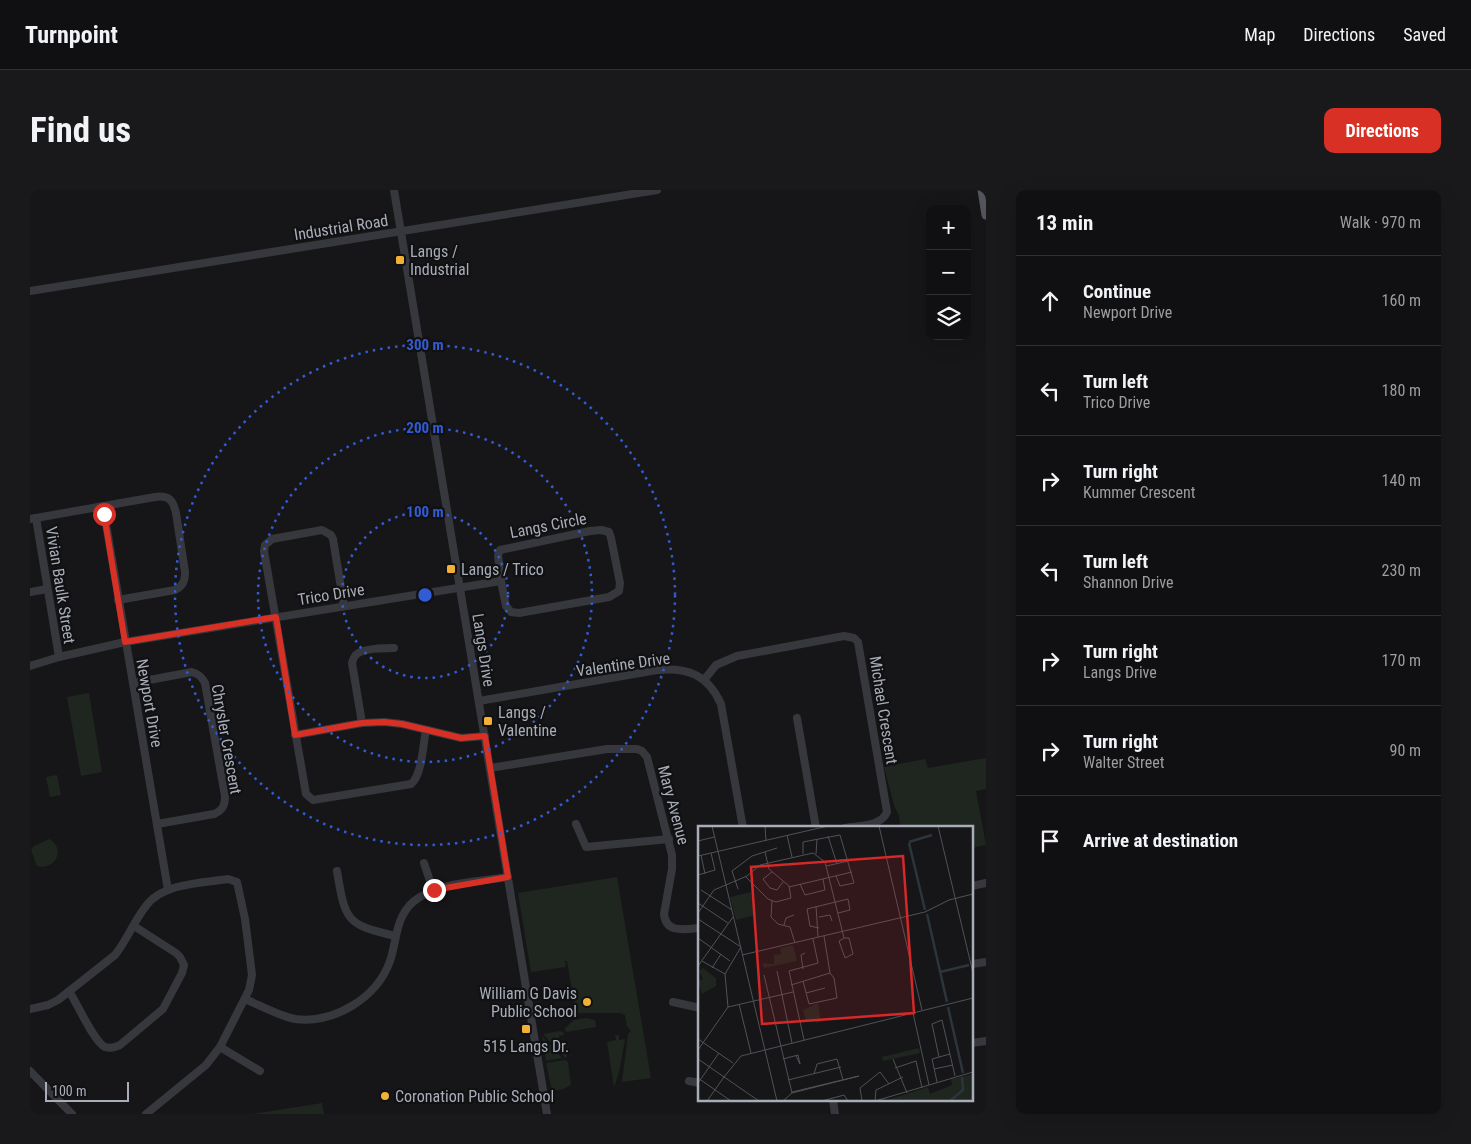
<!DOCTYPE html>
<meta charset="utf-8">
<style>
:root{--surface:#101012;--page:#19191b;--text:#f1f3f6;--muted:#9c9d9f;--line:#303032;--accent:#d93025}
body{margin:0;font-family:"Roboto Condensed",sans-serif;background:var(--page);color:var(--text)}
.controls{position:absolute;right:15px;top:15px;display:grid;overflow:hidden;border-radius:10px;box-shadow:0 5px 20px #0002}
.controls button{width:45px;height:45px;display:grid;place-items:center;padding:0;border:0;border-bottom:1px solid var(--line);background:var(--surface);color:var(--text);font:25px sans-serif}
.scale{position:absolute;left:15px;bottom:12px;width:84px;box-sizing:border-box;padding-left:5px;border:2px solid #a8adb8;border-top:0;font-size:14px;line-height:18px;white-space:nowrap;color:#a8adb8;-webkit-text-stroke:4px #111113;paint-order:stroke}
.stop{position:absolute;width:15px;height:15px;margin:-11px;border:4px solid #d93025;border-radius:50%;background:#fff}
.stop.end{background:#d93025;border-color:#fff;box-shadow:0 1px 5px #0008}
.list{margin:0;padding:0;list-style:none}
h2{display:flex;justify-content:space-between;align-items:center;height:65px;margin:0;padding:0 20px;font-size:21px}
h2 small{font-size:16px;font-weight:400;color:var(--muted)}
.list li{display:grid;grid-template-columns:32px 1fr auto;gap:15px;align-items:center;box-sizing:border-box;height:90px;padding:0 20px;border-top:1px solid var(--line)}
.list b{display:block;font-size:19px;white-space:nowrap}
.list p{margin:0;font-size:16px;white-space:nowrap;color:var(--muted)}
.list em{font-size:16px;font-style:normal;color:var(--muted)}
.icon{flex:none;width:28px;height:28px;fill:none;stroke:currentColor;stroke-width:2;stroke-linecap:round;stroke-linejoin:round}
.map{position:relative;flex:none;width:956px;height:924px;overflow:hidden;border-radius:10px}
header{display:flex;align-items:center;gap:30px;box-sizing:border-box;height:70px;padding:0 25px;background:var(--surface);border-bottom:1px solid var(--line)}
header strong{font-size:24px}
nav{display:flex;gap:28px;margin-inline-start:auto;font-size:18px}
.intro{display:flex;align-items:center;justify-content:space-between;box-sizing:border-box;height:120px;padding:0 30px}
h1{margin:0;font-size:35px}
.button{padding:12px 22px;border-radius:10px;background:var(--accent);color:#fff;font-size:18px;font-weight:700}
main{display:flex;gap:30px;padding:0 30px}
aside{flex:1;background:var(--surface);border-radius:10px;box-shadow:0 5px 20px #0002}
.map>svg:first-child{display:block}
</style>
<header>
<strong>Turnpoint</strong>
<nav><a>Map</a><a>Directions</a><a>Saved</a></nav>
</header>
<div class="intro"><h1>Find us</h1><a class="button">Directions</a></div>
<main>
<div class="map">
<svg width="956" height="924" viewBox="0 0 956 924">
<rect width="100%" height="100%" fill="#161618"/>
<g fill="#1e261f">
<polygon points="59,503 72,582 51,586 37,507"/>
<polygon points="956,568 956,599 946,601 956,655 942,658 942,638 868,638 870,633 869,626 864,615 854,577 895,569 898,578"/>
<polygon points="27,585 31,605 20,607 16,587"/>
<path d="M19 649C36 658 26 681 7 676L1 660 4 656Z"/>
<polygon points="587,687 621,888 592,892 598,844 601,841 597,836 595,825 590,823 546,823 537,771 535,771 536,777 501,782 488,703"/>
<polygon points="557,828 565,830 566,837 536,842 535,838 544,830"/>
<polygon points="530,841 533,842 534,845 529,846 530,854 535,853 537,867 535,868 513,844"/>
<polygon points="585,845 589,845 589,850 594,849 595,850 589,882 584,897 577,852 586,850"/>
<polygon points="512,846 532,868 516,871"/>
<polygon points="535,870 538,872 541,895 533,899 522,901 516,873"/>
<polygon points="292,913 294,924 223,924"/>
</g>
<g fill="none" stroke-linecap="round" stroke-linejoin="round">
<g stroke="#37383d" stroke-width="8">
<polyline points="364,0 517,924"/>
<polyline points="0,101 627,0"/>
<polyline points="73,316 138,700"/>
<polyline points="6,328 29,467"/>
<path d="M0 329 125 307C139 305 143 310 146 323L155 382C155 391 153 396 145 400L88 410"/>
<polyline points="0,402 17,399"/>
<path d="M314 416 303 349 301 345 292 340 242 349 235 355 234 361 276 604 283 610 381 594C392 586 393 554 396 540"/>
<polyline points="0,476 29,467 95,452 471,391 468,365 470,360 560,341 571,340 579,342 581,348 590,393 589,401 579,407 489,423 481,422 476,416 471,391"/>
<path d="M674 490 686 475 707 466 814 446 824 448 828 452 857 622C851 637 829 635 815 638"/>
<path d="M103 493 162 482C169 484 172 487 175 493L195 606C195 615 193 620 184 624L127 634"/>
<path d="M449 511 627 480C658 477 678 485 691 514L713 638"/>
<polyline points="767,528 786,638"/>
<path d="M332 533 322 473C323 471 323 468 325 466 330 458 355 458 364 458"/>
<polyline points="265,545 332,533 354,532 372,534 431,548 455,546"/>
<path d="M460 578 577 559H607L612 561 617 567 642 665V679L634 724C636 744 655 739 670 738"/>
<polyline points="546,634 556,657 639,649"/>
<polyline points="394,673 403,700"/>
<path d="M307 681C315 730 316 735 365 746"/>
<polyline points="942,696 956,693"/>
<polyline points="942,774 956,772"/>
<path d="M39 801C47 813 64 852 75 857 81 859 85 857 90 855L133 819 152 783 154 775 150 767 146 763 104 736"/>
<path d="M215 809C231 816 249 826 265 829 304 834 347 808 360 771 367 751 365 728 383 712 406 692 449 692 478 687"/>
<polyline points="643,812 670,818"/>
<path d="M0 819 18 815 28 810 85 765C97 750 104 731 116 716 132 693 173 693 198 689L207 692 215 729 222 785 219 800 190 857 176 875 116 924"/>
<polyline points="942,853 956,851"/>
<polyline points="190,857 230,881"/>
<polyline points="0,881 42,924"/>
<polyline points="659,891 670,893"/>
<polyline points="803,910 805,924"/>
</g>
<polyline stroke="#53555c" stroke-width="9" points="952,0 956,25"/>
</g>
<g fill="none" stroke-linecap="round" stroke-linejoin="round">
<polyline stroke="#d93025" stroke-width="6" points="74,324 95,452 246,427 265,545 332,533 354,532 372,534 431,548 455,546 478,687 404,700"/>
</g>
<g fill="none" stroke="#325cd3" stroke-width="2.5" stroke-dasharray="2.5 5">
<circle cx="395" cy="405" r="83"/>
<circle cx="395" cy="405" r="167"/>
<circle cx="395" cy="405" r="250"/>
</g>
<g fill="#f2b134" stroke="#111113" stroke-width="2">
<rect x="365" y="65" width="10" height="10" rx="2.5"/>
<rect x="416" y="374" width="10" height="10" rx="2.5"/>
<rect x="453" y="526" width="10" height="10" rx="2.5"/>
<circle cx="557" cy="812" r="5"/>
<rect x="491" y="834" width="10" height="10" rx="2.5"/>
<circle cx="355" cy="906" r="5"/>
</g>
<g text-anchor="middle" stroke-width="4.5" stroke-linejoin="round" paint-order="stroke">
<g font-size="16" fill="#a8adb8" stroke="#111113">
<text transform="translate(311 37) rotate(-9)" y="6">Industrial Road</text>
<text transform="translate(518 335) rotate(-11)" y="6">Langs Circle</text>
<text transform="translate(31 395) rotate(81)" y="6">Vivian Baulk Street</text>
<text transform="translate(301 404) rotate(-9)" y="6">Trico Drive</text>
<text transform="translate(454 460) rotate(81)" y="6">Langs Drive</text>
<text transform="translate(593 474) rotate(-8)" y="6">Valentine Drive</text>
<text transform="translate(120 513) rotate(80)" y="6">Newport Drive</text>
<text transform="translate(854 520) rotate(81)" y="6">Michael Crescent</text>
<text transform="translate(197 549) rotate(80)" y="6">Chrysler Crescent</text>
<text transform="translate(644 615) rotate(75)" y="6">Mary Avenue</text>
</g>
<g font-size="16" fill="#a8adb8" stroke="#111113" text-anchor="start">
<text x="380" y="67">Langs /<tspan x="380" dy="18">Industrial</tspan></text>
<text x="431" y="385">Langs / Trico</text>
<text x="468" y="528">Langs /<tspan x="468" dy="18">Valentine</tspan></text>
<text x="547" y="809" text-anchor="end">William G Davis<tspan x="547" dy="18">Public School</tspan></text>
<text x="496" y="862" text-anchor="middle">515 Langs Dr.</text>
<text x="365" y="912">Coronation Public School</text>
</g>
</g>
<g transform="translate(668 636)">
<rect width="275" height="275" fill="#161618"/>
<path d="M53 66 58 89 38 94 32 71ZM95 119 99 135 66 142 64 137 76 138V129L83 128 82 122ZM5 142 18 152V160L4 168 0 155 5 153 1 145ZM120 177 123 196 118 197 117 193 108 195 105 184ZM221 222 222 227 185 235 184 231ZM275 248V275H186L230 261 232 268 254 259 253 253Z" fill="#1e261f"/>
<path fill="none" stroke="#2c353c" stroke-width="2.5" d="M211 16 234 9M211 17 227 84M229 88 249 176M242 146 271 139M250 181 265 247M252 275 265 264 264 251"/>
<path fill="none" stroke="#505258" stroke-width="1" d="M14 0 79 275M67 0 68 15M181 0 224 184M240 0 275 147M89 9 94 31M130 10 139 38M0 15 16 11M105 28V16L142 9 156 57 142 60 138 50M118 28 119 13M3 29 7 48M0 30 130 0M128 40 151 35M74 46 65 53 72 62 79 64 85 56M0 49 17 44 13 27M48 51 70 73 78 76 93 72 91 60 71 43 67 26M102 58 107 69 127 64 125 53M91 61 154 46M40 63 34 45 54 30 79 22M3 64 34 84M74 75 73 91 80 98 92 101 97 117M0 77 30 97M118 80 120 111M0 87 16 64 49 50 62 39 115 27 127 36 146 112H151L155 128 147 132 141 115 146 112M121 91 132 89 134 95M0 93 43 121 27 148 30 181M86 99 88 92 96 89M121 102 112 100 109 83 150 73 152 84 140 87M0 112 32 135M44 129 227 86 251 74 275 68M4 135 27 148M0 140 35 91M14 142 23 128M105 143 103 129 107 127M79 145 94 217M66 149 94 267M105 155 111 178 139 172 136 152 132 147M93 159 132 147 126 110M108 167 127 162M41 178 53 227M215 187 231 259M0 213 35 237M106 214 91 145 120 137 115 113M0 224 30 181 95 166M241 231 234 198 244 194 257 250M0 233 61 275M85 233 100 229 102 238 98 230M195 233 209 267M197 242 218 235 224 262M236 243 255 239M116 248 119 238 139 233 145 254M26 251 43 230 275 172M0 252 33 275M90 254 143 241M239 256 234 233 252 228M0 257 21 227M9 275 26 251M85 275 94 267 161 250 94 266M124 275 146 269 150 275M164 275 162 262 182 246 191 258M177 275 275 246M177 275 178 264 205 251"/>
<path fill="#d62828" fill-opacity="0.15" stroke="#d62828" stroke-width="2.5" d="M205 30 216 187 64 198 53 41Z"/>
<rect width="275" height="275" fill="none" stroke="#a8adb8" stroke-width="2.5"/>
</g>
<circle cx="395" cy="405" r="8" fill="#325cd3" stroke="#111113" stroke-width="2.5"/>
<g font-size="15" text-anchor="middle" font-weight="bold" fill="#325cd3" stroke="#111113" stroke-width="4.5" stroke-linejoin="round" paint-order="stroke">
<text x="395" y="160">300 m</text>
<text x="395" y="243">200 m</text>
<text x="395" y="327">100 m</text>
</g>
</svg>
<div class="controls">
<button>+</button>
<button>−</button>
<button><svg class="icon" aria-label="layers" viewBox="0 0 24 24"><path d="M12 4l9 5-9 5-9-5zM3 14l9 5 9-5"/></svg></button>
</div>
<div class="scale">100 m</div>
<div class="stop" style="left:74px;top:324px"></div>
<div class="stop end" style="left:404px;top:700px"></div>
</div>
<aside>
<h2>13 min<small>Walk · 970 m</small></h2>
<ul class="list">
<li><svg class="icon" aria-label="ahead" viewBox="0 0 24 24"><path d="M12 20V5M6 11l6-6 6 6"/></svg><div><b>Continue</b><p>Newport Drive</p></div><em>160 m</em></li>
<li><svg class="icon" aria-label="left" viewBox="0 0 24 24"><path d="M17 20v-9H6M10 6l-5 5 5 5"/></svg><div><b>Turn left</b><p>Trico Drive</p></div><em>180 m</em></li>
<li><svg class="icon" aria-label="right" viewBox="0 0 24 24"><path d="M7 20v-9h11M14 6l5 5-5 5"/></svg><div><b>Turn right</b><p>Kummer Crescent</p></div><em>140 m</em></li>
<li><svg class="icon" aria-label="left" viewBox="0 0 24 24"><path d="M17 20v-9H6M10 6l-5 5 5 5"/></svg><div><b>Turn left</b><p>Shannon Drive</p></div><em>230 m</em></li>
<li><svg class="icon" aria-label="right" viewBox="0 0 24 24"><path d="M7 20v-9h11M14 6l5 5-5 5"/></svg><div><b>Turn right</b><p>Langs Drive</p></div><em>170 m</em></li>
<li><svg class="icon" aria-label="right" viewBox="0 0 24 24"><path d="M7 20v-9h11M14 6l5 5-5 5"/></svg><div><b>Turn right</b><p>Walter Street</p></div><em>90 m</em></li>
<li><svg class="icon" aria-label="arrive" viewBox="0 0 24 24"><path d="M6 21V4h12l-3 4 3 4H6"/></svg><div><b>Arrive at destination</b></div></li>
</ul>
</aside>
</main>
